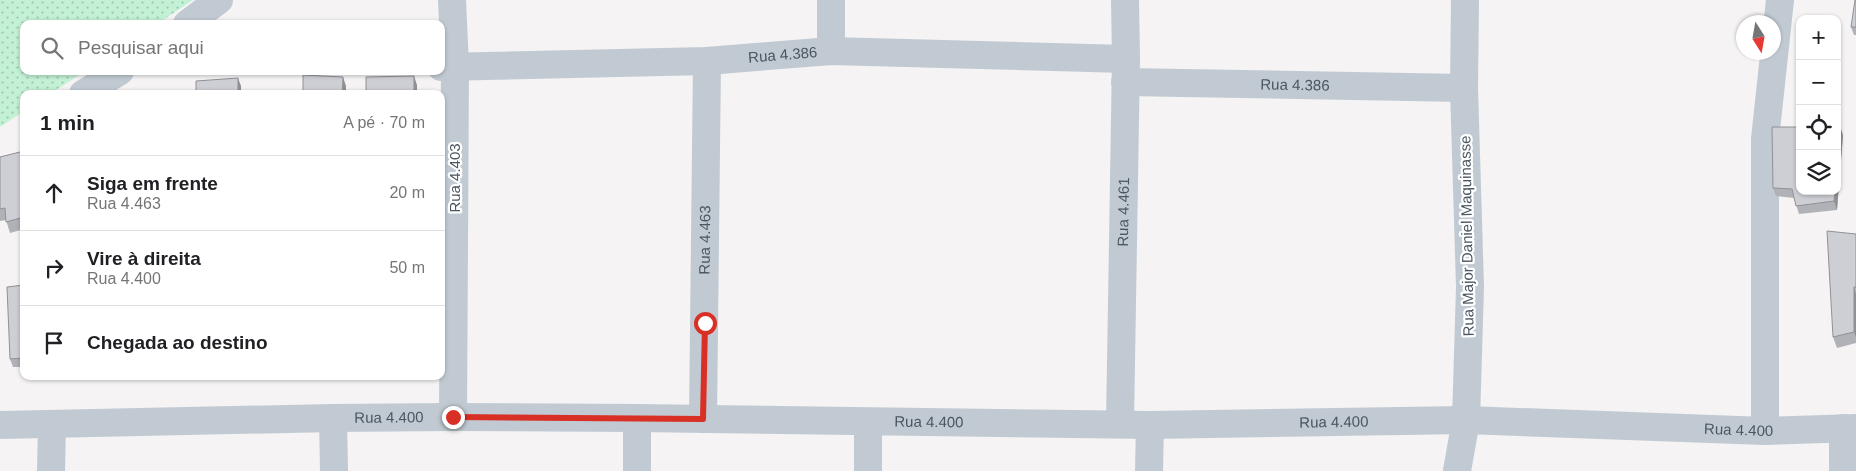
<!DOCTYPE html>
<html lang="pt">
<meta charset="utf-8">
<style>
:root{--surface:#fff;--page:#f2f2f2;--text:#202124;--muted:#757577;--line:#e0e0e0}
body{margin:0;font-family:Helvetica,sans-serif;background:var(--page);color:var(--text)}
.controls{position:absolute;right:15px;top:15px;display:grid;overflow:hidden;border-radius:10px;box-shadow:0 1px 4px #0004}
.controls button{width:45px;height:45px;display:grid;place-items:center;padding:0;border:0;border-bottom:1px solid var(--line);background:var(--surface);color:var(--text);font:25px sans-serif}
.compass{position:absolute;left:1736px;top:15px;width:45px;height:45px;border-radius:50%;background:var(--surface);box-shadow:0 1px 4px #0004;rotate:169deg}
.stop{position:absolute;width:15px;height:15px;margin:-11px;border:4px solid #d93025;border-radius:50%;background:#fff}
.stop.end{background:#d93025;border-color:#fff;box-shadow:0 1px 5px #0008}
.list{margin:0;padding:0;list-style:none}
h2{display:flex;justify-content:space-between;align-items:center;height:65px;margin:0;padding:0 20px;font-size:21px}
h2 small{font-size:16px;font-weight:400;color:var(--muted)}
.list li{display:grid;grid-template-columns:32px 1fr auto;gap:15px;align-items:center;box-sizing:border-box;height:75px;padding:0 20px;border-top:1px solid var(--line)}
.list b{display:block;font-size:19px;white-space:nowrap}
.list p{margin:0;font-size:16px;white-space:nowrap;color:var(--muted)}
.list em{font-size:16px;font-style:normal;color:var(--muted)}
.icon{flex:none;width:28px;height:28px;fill:none;stroke:currentColor;stroke-width:2;stroke-linecap:round;stroke-linejoin:round}
.map{position:relative;flex:none;width:1856px;height:471px;overflow:hidden}
.search{position:absolute;background:var(--surface);box-shadow:0 1px 4px #0004;left:20px;top:20px;width:425px;height:55px;display:flex;align-items:center;gap:12px;box-sizing:border-box;padding:0 18px;border-radius:10px;color:var(--muted);font-size:19px}
.panel{position:absolute;background:var(--surface);box-shadow:0 1px 4px #0004;left:20px;top:90px;width:425px;height:290px;border-radius:10px}
.map>svg:first-child{display:block}
</style>
<div class="map">
<svg width="1856" height="471" viewBox="0 0 1856 471">
<defs>
<pattern id="grass-dots" width="8" height="8" patternUnits="userSpaceOnUse" patternTransform="scale(1.25)"><rect width="8" height="8" fill="#c3f1d5"/><path d="M2 2h.1M6 6h.1" fill="none" stroke="#a0c6b0" stroke-width="1.8" stroke-linecap="round"/></pattern>
</defs>
<rect width="100%" height="100%" fill="#f5f3f3"/>
<polygon fill="url(#grass-dots)" points="0,0 193,0 157,24 24,24 24,71 85,71 50,94 24,94 24,111 0,127"/>
<g fill="none" stroke-linecap="round" stroke-linejoin="round">
<g stroke="#c1cad2" stroke-width="28">
<polyline points="452,0 455,67 453,417"/>
<polyline points="187,24 219,0"/>
<polyline points="831,51 831,0"/>
<path id="s1" d="M441 67 707 61 831 51 1126 59"/>
<path id="s2" d="M1125 82 1464 88"/>
<polyline points="83,94 120,71"/>
<polyline points="333,418 334,471"/>
<path id="s3" d="M703 419 707 61"/>
<path id="s4" d="M1120 424 1126 59 1125 0"/>
<path id="s5" d="M0 425 333 418 453 417 637 418 1150 425 1466 420 1765 431 1856 428"/>
<polyline points="1765,431 1765,139 1780,0"/>
<polyline points="637,471 637,418"/>
<polyline points="868,471 868,422"/>
<polyline points="1149,471 1150,425"/>
<polyline points="1457,471 1466,420 1470,287 1464,88 1465,0"/>
<polyline points="1843,471 1843,428"/>
</g>
<polyline stroke="#c1cad2" stroke-width="28" points="51,471 52,424"/>
</g>
<g fill="#b0b2b7">
<polygon points="1856,0 1856,35 1854,35 1851,27"/>
<polygon points="1843,135 1837,210 1799,214 1794,198 1776,196 1773,188"/>
<polygon points="24,151 24,229 10,233 6,220 0,221 0,157"/>
<polygon points="1856,234 1856,343 1837,348 1833,337"/>
<polygon points="24,285 24,367 13,367 10,359"/>
</g>
<g fill="#909195">
<polygon points="414,76 417,85 417,94 414,94"/>
<polygon points="343,77 346,86 346,94 342,94"/>
<polygon points="238,78 241,86 241,94 238,94"/>
<polygon points="1840,126 1843,135 1837,210 1834,201 1835,191 1837,191 1837,165"/>
<polygon points="1854,287 1856,294 1856,337 1854,332"/>
</g>
<g fill="#cdcfd5" stroke="#909195">
<polygon points="1855,0 1856,0 1856,27 1851,27"/>
<polygon points="303,75 343,77 342,94 303,94"/>
<polygon points="414,76 414,94 366,94 366,77"/>
<polygon points="238,78 238,94 196,94 196,81"/>
<polygon points="1837,126 1840,126 1837,165"/>
<polygon points="1772,127 1800,127 1800,191 1835,191 1834,201 1796,206 1792,189 1773,188"/>
<polygon points="24,151 24,217 6,222 5,208 0,209 0,157"/>
<polygon points="1827,231 1856,234 1856,287 1854,287 1854,332 1833,337"/>
<polygon points="24,285 24,358 10,359 7,287"/>
</g>
<g fill="none" stroke-linecap="round" stroke-linejoin="round">
<polyline stroke="#d93025" stroke-width="6" points="453,417 703,419 705,323"/>
</g>
<g text-anchor="middle" stroke-width="4.5" stroke-linejoin="round" paint-order="stroke">
<g font-size="15" fill="#4a5661" stroke="#fff">
<text dy="5" stroke="none"><textPath href="#s1" startOffset="342">Rua 4.386</textPath></text>
<text dy="5" stroke="none"><textPath href="#s2" startOffset="170">Rua 4.386</textPath></text>
<text transform="translate(455 178) rotate(-90)" y="5">Rua 4.403</text>
<text dy="5" stroke="none"><textPath href="#s4" startOffset="212">Rua 4.461</textPath></text>
<text transform="translate(1467 236) rotate(-91)" y="5">Rua Major Daniel Maquinasse</text>
<text dy="5" stroke="none"><textPath href="#s3" startOffset="179">Rua 4.463</textPath></text>
<text dy="5" stroke="none"><textPath href="#s5" startOffset="389">Rua 4.400</textPath></text>
<text dy="5" stroke="none"><textPath href="#s5" startOffset="929">Rua 4.400</textPath></text>
<text dy="5" stroke="none"><textPath href="#s5" startOffset="1334">Rua 4.400</textPath></text>
<text dy="5" stroke="none"><textPath href="#s5" startOffset="1739">Rua 4.400</textPath></text>
</g>
</g>
</svg>
<div class="controls">
<button>+</button>
<button>−</button>
<button><svg class="icon" aria-label="locate" viewBox="0 0 24 24"><circle cx="12" cy="12" r="6"/><path d="M12 2v4M12 18v4M2 12h4M18 12h4"/></svg></button>
<button><svg class="icon" aria-label="layers" viewBox="0 0 24 24"><path d="M12 4l9 5-9 5-9-5zM3 14l9 5 9-5"/></svg></button>
</div>
<svg class="compass" viewBox="-18 -18 36 36"><path d="M0-13l5 13h-10z" fill="#e53935"/><path d="M0 13l5-13h-10z" fill="#757577"/></svg>
<div class="stop" style="left:705px;top:323px"></div>
<div class="stop end" style="left:453px;top:417px"></div>
<div class="search"><svg class="icon" aria-label="search" viewBox="0 0 24 24"><circle cx="10" cy="10" r="6"/><path d="M15 15l6 6"/></svg>Pesquisar aqui</div>
<section class="panel">
<h2>1 min<small>A pé · 70 m</small></h2>
<ul class="list">
<li><svg class="icon" aria-label="ahead" viewBox="0 0 24 24"><path d="M12 20V5M6 11l6-6 6 6"/></svg><div><b>Siga em frente</b><p>Rua 4.463</p></div><em>20 m</em></li>
<li><svg class="icon" aria-label="right" viewBox="0 0 24 24"><path d="M7 20v-9h11M14 6l5 5-5 5"/></svg><div><b>Vire à direita</b><p>Rua 4.400</p></div><em>50 m</em></li>
<li><svg class="icon" aria-label="arrive" viewBox="0 0 24 24"><path d="M6 21V4h12l-3 4 3 4H6"/></svg><div><b>Chegada ao destino</b></div></li>
</ul>
</section>
</div>
